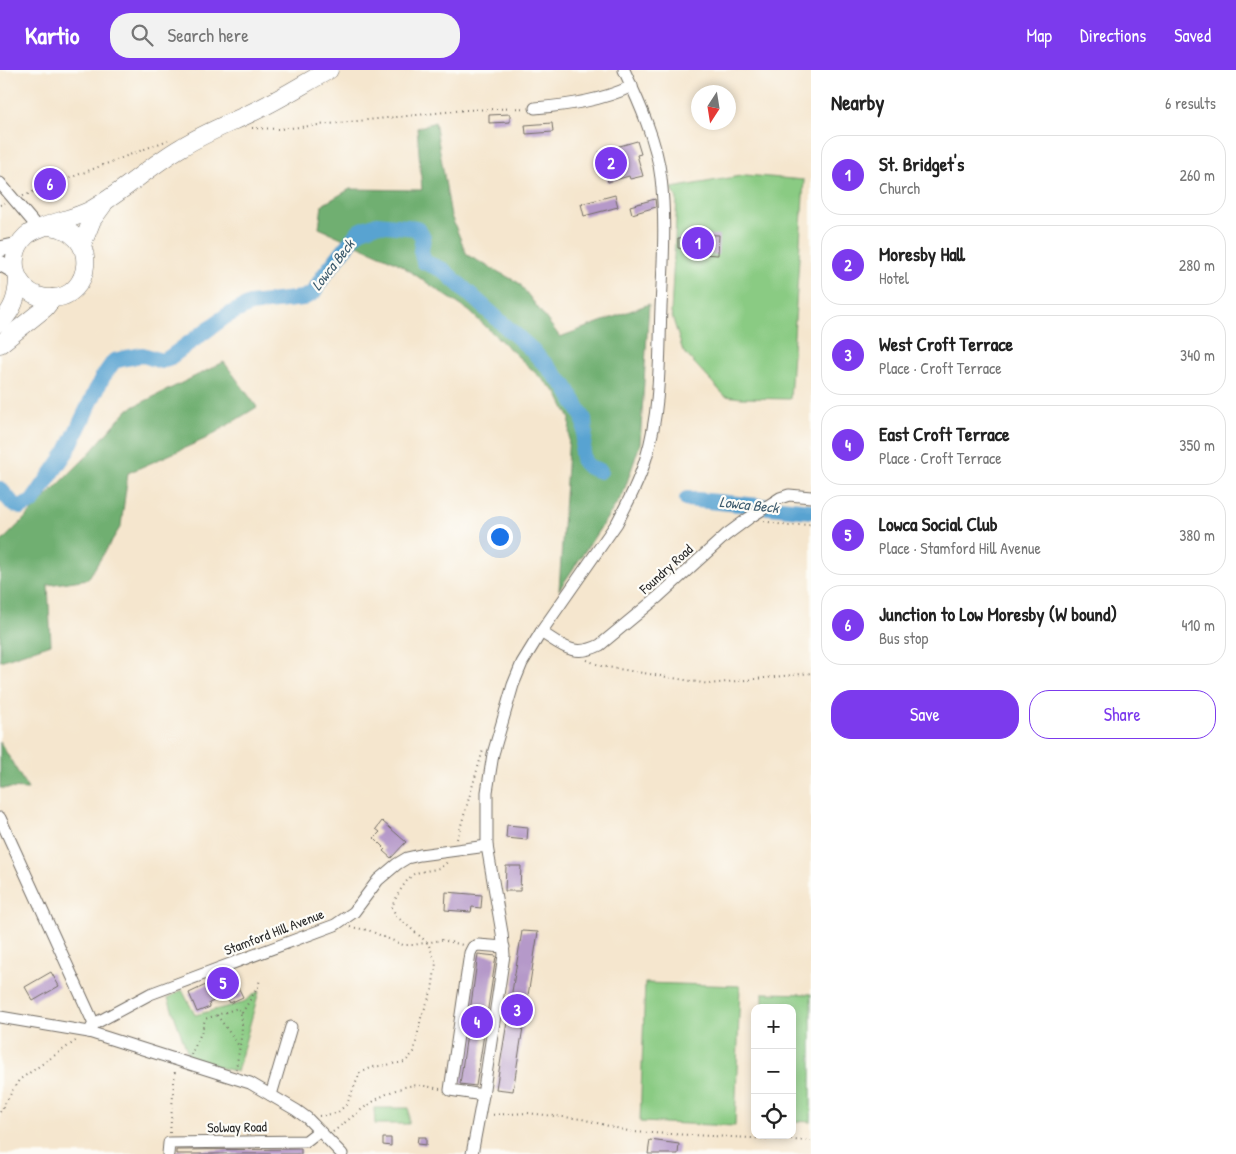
<!DOCTYPE html>
<meta charset="utf-8">
<style>
:root{--surface:#fff;--page:#f2f2f2;--text:#222;--muted:#767676;--line:#e0e0e0;--accent:#7c3aed}
body{margin:0;font-family:"Patrick Hand",sans-serif;background:var(--page);color:var(--text)}
.controls{position:absolute;right:15px;bottom:15px;display:grid;overflow:hidden;border-radius:10px;box-shadow:0 2px 8px #0003}
.controls button{width:45px;height:45px;display:grid;place-items:center;padding:0;border:0;border-bottom:1px solid var(--line);background:var(--surface);color:var(--text);font:25px sans-serif}
.compass{position:absolute;left:691px;top:15px;width:45px;height:45px;border-radius:50%;background:var(--surface);box-shadow:0 2px 8px #0003;rotate:192deg}
.you{position:absolute;left:499px;top:466px;width:18px;height:18px;margin:-12px;border:4px solid #fff;border-radius:50%;background:#1a73e8;box-shadow:0 0 0 8px #1a73e833}
.badge{display:grid;place-items:center;width:32px;height:32px;border-radius:50%;background:var(--accent);color:#fff;font-size:16px;font-weight:700}
.pin{position:absolute;translate:-50% -50%;border:2px solid #fff;box-shadow:0 1px 5px #0006}
.list{margin:0;padding:0;list-style:none}
h2{display:flex;justify-content:space-between;align-items:center;height:65px;margin:0;padding:0 20px;font-size:21px}
h2 small{font-size:16px;font-weight:400;color:var(--muted)}
.list li{display:grid;grid-template-columns:32px 1fr auto;gap:15px;align-items:center;box-sizing:border-box;height:80px;margin:0 10px 10px;padding:0 10px;border:1px solid var(--line);border-radius:20px}
.list b{display:block;font-size:19px;white-space:nowrap}
.list p{margin:0;font-size:16px;white-space:nowrap;color:var(--muted)}
.list em{font-size:16px;font-style:normal;color:var(--muted)}
.actions{display:flex;gap:10px;padding:15px 20px}
.actions a{flex:1;padding:11px 0;border:1px solid var(--accent);border-radius:20px;text-align:center;font-size:18px;color:var(--accent)}
.actions .main{background:var(--accent);color:#fff}
.icon{flex:none;width:28px;height:28px;fill:none;stroke:currentColor;stroke-width:2;stroke-linecap:round;stroke-linejoin:round}
.map{position:relative;flex:none;width:811px;height:1084px;overflow:hidden}
header{display:flex;align-items:center;gap:30px;box-sizing:border-box;height:70px;padding:0 25px;background:var(--accent);color:#fff}
header strong{font-size:24px}
nav{display:flex;gap:28px;margin-inline-start:auto;font-size:18px}
.search{width:350px;height:45px;background:var(--page);display:flex;align-items:center;gap:12px;box-sizing:border-box;padding:0 18px;border-radius:20px;color:var(--muted);font-size:19px}
main{display:flex}
aside{flex:1;background:var(--surface)}
.map>svg:first-child{display:block}
</style>
<header>
<strong>Kartio</strong>
<div class="search"><svg class="icon" aria-label="search" viewBox="0 0 24 24"><circle cx="10" cy="10" r="6"/><path d="M15 15l6 6"/></svg>Search here</div>
<nav><a>Map</a><a>Directions</a><a>Saved</a></nav>
</header>
<main>
<div class="map">
<svg width="811" height="1084" viewBox="0 0 811 1084">
<rect width="100%" height="100%" fill="#fdfcf7"/>
<filter id="ink" filterUnits="userSpaceOnUse"><feTurbulence type="fractalNoise" baseFrequency=".02" numOctaves="2"/><feDisplacementMap in="SourceGraphic" scale="10" xChannelSelector="R" yChannelSelector="G"/><feConvolveMatrix kernelMatrix="1 2 1 2 8 2 1 2 1" color-interpolation-filters="sRGB"/></filter>
<filter id="wash" filterUnits="userSpaceOnUse"><feTurbulence type="fractalNoise" baseFrequency=".0096" numOctaves="4" result="noise"/><feDisplacementMap in="SourceGraphic" scale="20" xChannelSelector="R" yChannelSelector="G"/><feGaussianBlur stdDeviation="1.12" result="paint"/><feColorMatrix in="noise" values="0 0 0 0 0 0 0 0 0 0 0 0 0 0 0 0 0 1.4 0 .05"/><feComposite in="paint" operator="in"/></filter>
<g filter="url(#wash)">
<rect width="100%" height="100%" fill="#f5e6ce"/>
<g fill="#8acb83" stroke="#5a7b57">
<polygon points="746,105 804,110 790,329 742,328 725,326 683,281 671,243 677,129 672,118"/>
<polygon points="645,913 740,916 735,1056 640,1052"/>
<polygon points="182,920 195,945 242,933 259,921 237,1002 190,989 168,928"/>
<polygon points="763,923 811,924 811,1052 792,1051 792,938 763,938"/>
<polygon points="374,1038 409,1038 409,1054 375,1054"/>
</g>
<g fill="#6faf71" stroke="#4d6d4e">
<polygon points="435,52 451,146 467,185 519,213 560,267 649,234 640,374 623,424 559,520 570,349 557,323 469,241 396,192 319,158 322,135 350,119 422,120 417,58"/>
<polygon points="224,292 257,337 205,369 128,403 121,456 88,509 48,515 51,574 0,591 0,473 86,387 127,340"/>
<polygon points="0,672 28,719 0,718"/>
</g>
<g fill="none" stroke-linecap="round" stroke-linejoin="round">
<g stroke="#59a3d1" stroke-width="16">
<polyline points="0,419 13,434 21,437 32,432 67,381 102,308 114,291 126,288 143,285 161,291 169,288 226,246 250,234 303,228 313,223 324,205 359,161 377,154 416,158 423,167 421,181 424,192 443,200 531,279 566,317 584,349 585,361 582,384 584,392 589,397 600,401"/>
<polyline points="687,429 811,441"/>
</g>
</g>
<g id="blocks">
<g fill="#b599c9">
<polygon points="510,44 510,52 489,53 489,45"/>
<polygon points="552,53 553,62 526,64 525,55"/>
<polygon points="637,71 641,84 637,85 643,106 630,109 629,106 608,112 599,82"/>
<polygon points="615,125 618,137 584,146 581,134"/>
<polygon points="655,129 656,137 632,144 630,136"/>
<polygon points="687,164 719,165 718,185 686,183 686,179 678,178 678,168 687,168"/>
<polygon points="382,751 406,772 391,788 383,781 385,779 374,768 380,762 376,759"/>
<polygon points="507,755 528,757 527,770 506,768"/>
<polygon points="506,796 521,796 520,821 505,821"/>
<polygon points="446,822 482,825 481,838 472,837 471,842 445,840"/>
<polygon points="522,861 538,862 513,1021 496,1019"/>
<polygon points="478,884 496,886 476,1016 460,1014"/>
<polygon points="51,902 59,916 33,931 25,917"/>
<polygon points="231,903 243,927 230,933 226,926 209,933 210,937 197,942 189,923"/>
<polygon points="418,1067 426,1067 426,1075 417,1074"/>
<polygon points="383,1068 391,1068 391,1076 383,1075"/>
<polygon points="650,1070 679,1074 678,1084 648,1084"/>
<polygon points="301,1079 301,1084 176,1084 176,1080"/>
</g>
</g>
</g>
<g filter="url(#ink)">
<use href="#blocks" fill-opacity="0" stroke="#726c64" stroke-width="1"/>
<g fill="none" stroke-linecap="round" stroke-linejoin="round">
<g stroke="#726c64" stroke-width="13">
<g id="minor">
<path d="M535 38C568 35 601 31 632 16"/>
<polyline points="0,113 39,159"/>
<path d="M541 562C563 576 574 588 600 575L658 527 726 465 749 448 780 428 789 425 811 427"/>
<polyline points="0,748 94,954"/>
<polyline points="0,947 89,962 250,1013 296,1040 307,1048 342,1084"/>
<polyline points="89,962 94,954 150,924 335,855 354,842 378,810 397,794 407,788 420,785 487,776"/>
<polyline points="271,1025 291,957"/>
<polyline points="483,1025 450,1020 470,883 473,877 478,875 504,877"/>
<polyline points="168,1084 169,1073 306,1071 319,1061"/>
<path d="M472 1084 483 1025 504 885 502 863 487 776V722L493 684 513 615 522 593 541 562 617 453C628 432 639 411 646 388 661 339 659 287 661 237 663 194 666 150 661 108 657 72 639 32 624 0"/>
</g>
</g>
<g stroke="#726c64" stroke-width="17">
<g id="major">
<polyline points="0,179 18,175"/>
<polyline points="0,193 16,202"/>
</g>
</g>
<g stroke="#726c64" stroke-width="19">
<g id="highway">
<path d="M49 156C102 161 92 229 51 228 38 228 27 222 20 211 11 197 14 177 26 166 38 155 71 150 89 141 122 123 149 96 182 77 208 61 236 51 263 37 285 26 307 12 329 0"/>
<polyline points="82,175 92,150 103,135"/>
<path d="M0 253C13 240 17 228 18 210"/>
<polyline points="0,274 45,238 53,228"/>
</g>
</g>
<g stroke="#726c64" stroke-width="2" stroke-dasharray="1 4" stroke-linecap="butt">
<polyline points="252,58 280,59 465,40 526,38"/>
<polyline points="23,126 168,70"/>
<polyline points="0,135 5,133"/>
<polyline points="764,451 788,456 811,454"/>
<polyline points="587,590 601,596 709,614 811,603"/>
<polyline points="457,769 483,680"/>
<polyline points="350,857 368,860 403,875 413,875 442,870 463,875"/>
<polyline points="242,943 258,917 260,909"/>
<polyline points="217,945 239,976"/>
<path d="M191 985 202 961 205 949 238 938C247 950 238 983 236 999"/>
<polyline points="0,1042 19,1010 77,970"/>
<polyline points="488,1045 527,1043 582,1049 632,1062 811,1071"/>
<path d="M319 1046 337 1043 347 1034 360 1003 373 997 405 992 414 982 421 948 432 920 436 893 428 873 396 846 392 837C395 828 406 809 414 804 425 799 439 802 447 792"/>
<path d="M333 1062C356 1044 380 1022 409 1016 419 1014 430 1017 440 1019"/>
<polyline points="170,1063 175,1000"/>
</g>
<use href="#minor" stroke="#fff" stroke-width="11"/>
<use href="#major" stroke="#fff" stroke-width="15"/>
<use href="#highway" stroke="#fff" stroke-width="18"/>
</g>
</g>
<g text-anchor="middle" stroke-width="4.5" stroke-linejoin="round" paint-order="stroke">
<g font-size="14" fill="#2b2b2b" stroke="#fdfcf7">
<text transform="translate(666 499) rotate(-42)" y="5">Foundry Road</text>
<text transform="translate(274 862) rotate(-21)" y="5">Stamford Hill Avenue</text>
<text transform="translate(237 1057) rotate(-1)" y="5">Solway Road</text>
</g>
<g font-size="15" font-style="italic" fill="#3d5b6d" stroke="#fdfcf7">
<text transform="translate(333 195) rotate(-52)" y="5">Lowca Beck</text>
<text transform="translate(749 435) rotate(6)" y="5">Lowca Beck</text>
</g>
</g>
</svg>
<div class="controls">
<button>+</button>
<button>−</button>
<button><svg class="icon" aria-label="locate" viewBox="0 0 24 24"><circle cx="12" cy="12" r="6"/><path d="M12 2v4M12 18v4M2 12h4M18 12h4"/></svg></button>
</div>
<svg class="compass" viewBox="-18 -18 36 36"><path d="M0-13l5 13h-10z" fill="#e53935"/><path d="M0 13l5-13h-10z" fill="#767676"/></svg>
<div class="you"></div>
<div class="pin badge" style="left:698px;top:173px">1</div>
<div class="pin badge" style="left:611px;top:93px">2</div>
<div class="pin badge" style="left:517px;top:940px">3</div>
<div class="pin badge" style="left:477px;top:952px">4</div>
<div class="pin badge" style="left:223px;top:913px">5</div>
<div class="pin badge" style="left:50px;top:114px">6</div>
</div>
<aside>
<h2>Nearby<small>6 results</small></h2>
<ul class="list">
<li><span class="badge">1</span><div><b>St. Bridget's</b><p>Church</p></div><em>260 m</em></li>
<li><span class="badge">2</span><div><b>Moresby Hall</b><p>Hotel</p></div><em>280 m</em></li>
<li><span class="badge">3</span><div><b>West Croft Terrace</b><p>Place · Croft Terrace</p></div><em>340 m</em></li>
<li><span class="badge">4</span><div><b>East Croft Terrace</b><p>Place · Croft Terrace</p></div><em>350 m</em></li>
<li><span class="badge">5</span><div><b>Lowca Social Club</b><p>Place · Stamford Hill Avenue</p></div><em>380 m</em></li>
<li><span class="badge">6</span><div><b>Junction to Low Moresby (W bound)</b><p>Bus stop</p></div><em>410 m</em></li>
</ul>
<div class="actions"><a class="main">Save</a><a>Share</a></div>
</aside>
</main>
